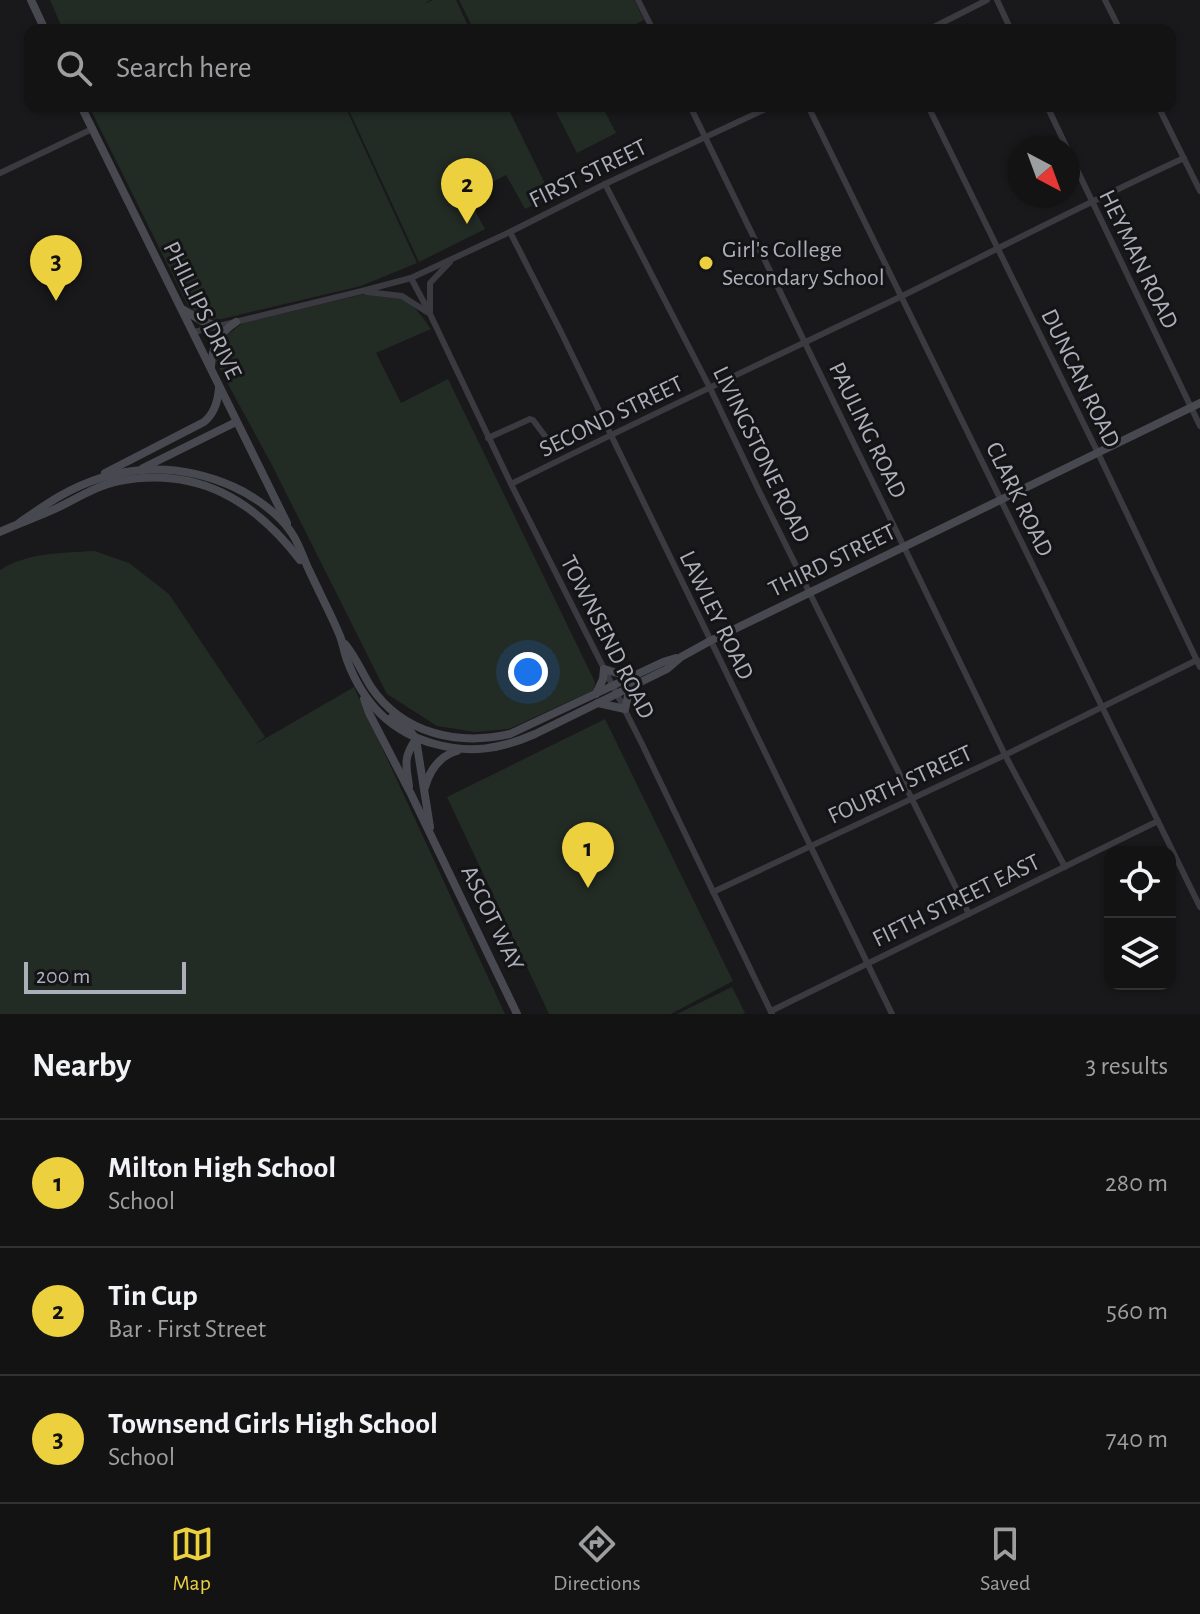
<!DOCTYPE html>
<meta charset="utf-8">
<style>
:root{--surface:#131314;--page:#202022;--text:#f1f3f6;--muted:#9d9ea0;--line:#323234;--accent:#edd03e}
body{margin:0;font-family:"Alegreya Sans",sans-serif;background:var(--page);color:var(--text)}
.controls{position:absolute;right:24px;bottom:24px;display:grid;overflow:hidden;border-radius:16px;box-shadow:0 2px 6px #0004}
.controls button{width:72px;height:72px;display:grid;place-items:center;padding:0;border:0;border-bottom:2px solid var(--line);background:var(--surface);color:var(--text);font:40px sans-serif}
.compass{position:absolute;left:1008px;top:136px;width:72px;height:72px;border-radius:50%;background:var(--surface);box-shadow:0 2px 6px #0004;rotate:139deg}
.scale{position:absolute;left:24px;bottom:20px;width:162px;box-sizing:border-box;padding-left:8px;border:4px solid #acaeba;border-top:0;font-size:22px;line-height:28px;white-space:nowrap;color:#acaeba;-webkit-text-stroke:6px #141416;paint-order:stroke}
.you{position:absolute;left:528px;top:672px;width:28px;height:28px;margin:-20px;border:6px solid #fff;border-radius:50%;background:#1a73e8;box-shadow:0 0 0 12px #1a73e833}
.badge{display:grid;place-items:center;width:52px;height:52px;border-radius:50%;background:var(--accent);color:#111;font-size:26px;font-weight:700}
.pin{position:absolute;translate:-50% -66px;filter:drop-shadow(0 2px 4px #0008)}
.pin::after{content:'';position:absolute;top:42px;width:28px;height:24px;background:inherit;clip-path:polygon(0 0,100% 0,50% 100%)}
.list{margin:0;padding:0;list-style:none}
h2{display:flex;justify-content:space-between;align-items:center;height:104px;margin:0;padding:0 32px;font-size:34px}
h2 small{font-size:26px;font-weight:400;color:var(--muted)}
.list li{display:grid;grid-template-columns:52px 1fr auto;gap:24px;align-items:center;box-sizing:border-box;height:128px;padding:0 32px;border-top:2px solid var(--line)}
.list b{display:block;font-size:30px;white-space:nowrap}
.list p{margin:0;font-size:26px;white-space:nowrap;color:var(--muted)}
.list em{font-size:26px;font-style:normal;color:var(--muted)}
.icon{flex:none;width:44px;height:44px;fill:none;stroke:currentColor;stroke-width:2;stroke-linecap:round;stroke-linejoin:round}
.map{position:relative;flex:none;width:1200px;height:1014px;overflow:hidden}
.search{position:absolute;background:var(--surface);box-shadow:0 2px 6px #0004;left:24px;right:24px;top:24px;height:88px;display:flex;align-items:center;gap:20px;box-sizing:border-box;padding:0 28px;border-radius:16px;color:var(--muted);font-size:30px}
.sheet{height:488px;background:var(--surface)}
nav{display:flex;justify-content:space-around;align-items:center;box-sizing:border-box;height:112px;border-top:2px solid var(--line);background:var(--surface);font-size:22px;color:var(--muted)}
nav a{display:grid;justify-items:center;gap:4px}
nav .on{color:var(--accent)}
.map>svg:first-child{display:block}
</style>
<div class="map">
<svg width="1200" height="1014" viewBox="0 0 1200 1014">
<rect width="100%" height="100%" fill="#19191b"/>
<g fill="#232b25">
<polygon points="50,0 430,0 424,4 433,0 456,0 470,30 63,30"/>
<polygon points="459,0 634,0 644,20 625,30 474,30"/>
<polygon points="89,106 345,106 417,263 361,286 217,320 203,318 189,308"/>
<polygon points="347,106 507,106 551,196 525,209 506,175 467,196 485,229 419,262"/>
<polygon points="553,106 602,106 616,133 577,153"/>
<path d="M365 294C406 297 407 295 431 329L376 353 401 403 448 379 595 682 594 690 509 729 475 732 437 726 387 694 273 467 216 362 220 341 242 323Z"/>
<path d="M94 551 129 563 169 594 265 737 254 745 354 687 505 1014H0V570C29 552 62 553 94 551Z"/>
<polygon points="605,719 733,981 671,1014 549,1014 447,797"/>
<polygon points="732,987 745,1013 743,1014 677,1014"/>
</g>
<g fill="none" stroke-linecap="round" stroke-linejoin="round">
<g stroke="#3a3a40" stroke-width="6">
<polyline points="638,0 653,30"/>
<polyline points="997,0 1011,30"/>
<polyline points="1105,0 1120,30"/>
<polyline points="928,30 987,0"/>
<polyline points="690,106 1005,755 1065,867"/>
<polyline points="808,106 1200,907"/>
<polyline points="928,106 1098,453 1200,667"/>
<polyline points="1047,106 1067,148"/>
<polyline points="1158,106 1200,191"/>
<polyline points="1068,151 1200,426"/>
<polyline points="0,173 92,129"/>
<polyline points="605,184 710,388 759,491 969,914"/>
<polyline points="510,232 561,332 892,1014"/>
<polyline points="411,278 430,314 511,484 642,744 772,1014"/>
<polyline points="367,292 402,296 427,312"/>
<polyline points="430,311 430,283 450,262"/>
<polyline points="194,332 362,291 411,278 510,232 605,184 772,106"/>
<polyline points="488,438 530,419 533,420 545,436"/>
<path d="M511 484C640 420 770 359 900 297 994 251 1088 202 1184 158"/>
<polyline points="713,892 1005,755 1197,660"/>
<polyline points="771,1011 1158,821"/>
</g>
<g stroke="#484850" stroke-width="8">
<polyline points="31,0 45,30"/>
<polyline points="81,106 287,523"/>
<polyline points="182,309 202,321 218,326"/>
<path d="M211 367C212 347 219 333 236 322"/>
<polyline points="143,468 236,422"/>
<path d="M105 473 204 422C215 413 218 401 219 388"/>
<path d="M19 523C32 514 46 504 60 496 116 464 176 461 234 487 254 496 279 514 291 532 299 543 303 558 309 570 319 592 331 614 340 636 343 644 344 652 347 660 363 703 390 732 435 744 471 754 501 749 535 734L667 669 681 657 710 641 1200 403"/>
<path d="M0 532C19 523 38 517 57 508 76 499 98 485 119 481 197 466 254 500 300 560"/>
<path d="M345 644C356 657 362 673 371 687 403 734 458 746 510 734L663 662 676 658"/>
<polyline points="596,694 603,679 604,669 630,677"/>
<polyline points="364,699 369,713 411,794 517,1014"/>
<polyline points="598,703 625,709 628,696 634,686"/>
<polyline points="392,717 411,732 416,739 430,827"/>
<path d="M409 786C406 764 403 758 416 739"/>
<path d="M425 787C430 770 439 756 457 751"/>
</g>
</g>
<circle fill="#edd03e" stroke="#141416" stroke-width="3" cx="706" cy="263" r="8"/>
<g text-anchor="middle" stroke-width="6" stroke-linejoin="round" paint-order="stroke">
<g font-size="24" fill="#acaeba" stroke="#141416">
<text transform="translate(588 173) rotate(-26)" y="8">FIRST STREET</text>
<text transform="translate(1139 259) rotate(64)" y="8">HEYMAN ROAD</text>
<text transform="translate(203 310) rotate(64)" y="8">PHILLIPS DRIVE</text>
<text transform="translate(1081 378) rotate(64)" y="8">DUNCAN ROAD</text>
<text transform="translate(611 416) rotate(-26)" y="8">SECOND STREET</text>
<text transform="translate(868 430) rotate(64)" y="8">PAULING ROAD</text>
<text transform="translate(762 454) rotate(64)" y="8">LIVINGSTONE ROAD</text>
<text transform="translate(1020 499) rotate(64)" y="8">CLARK ROAD</text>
<text transform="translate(832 560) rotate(-26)" y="8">THIRD STREET</text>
<text transform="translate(717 615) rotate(64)" y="8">LAWLEY ROAD</text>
<text transform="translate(608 637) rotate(63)" y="8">TOWNSEND ROAD</text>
<text transform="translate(900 784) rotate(-25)" y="8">FOURTH STREET</text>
<text transform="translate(956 900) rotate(-26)" y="8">FIFTH STREET EAST</text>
<text transform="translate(493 918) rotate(64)" y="8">ASCOT WAY</text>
</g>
<g font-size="24" fill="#acaeba" stroke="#141416" text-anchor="start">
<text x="722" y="257">Girl's College<tspan x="722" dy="28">Secondary School</tspan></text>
</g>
</g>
</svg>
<div class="controls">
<button><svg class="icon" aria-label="locate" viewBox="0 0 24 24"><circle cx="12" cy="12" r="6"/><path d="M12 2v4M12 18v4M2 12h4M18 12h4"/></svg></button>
<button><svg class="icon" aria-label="layers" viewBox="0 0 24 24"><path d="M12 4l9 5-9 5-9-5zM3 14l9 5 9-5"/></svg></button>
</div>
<svg class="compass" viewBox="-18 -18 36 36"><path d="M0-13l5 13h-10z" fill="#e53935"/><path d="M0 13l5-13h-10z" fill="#9d9ea0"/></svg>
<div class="scale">200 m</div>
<div class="you"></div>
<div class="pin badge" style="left:588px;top:888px">1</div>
<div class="pin badge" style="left:467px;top:224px">2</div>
<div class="pin badge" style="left:56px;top:301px">3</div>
<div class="search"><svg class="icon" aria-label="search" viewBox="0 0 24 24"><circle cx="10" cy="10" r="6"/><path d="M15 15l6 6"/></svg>Search here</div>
</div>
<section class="sheet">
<h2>Nearby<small>3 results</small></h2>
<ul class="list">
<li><span class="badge">1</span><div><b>Milton High School</b><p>School</p></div><em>280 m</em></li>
<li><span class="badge">2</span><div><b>Tin Cup</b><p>Bar · First Street</p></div><em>560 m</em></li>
<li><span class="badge">3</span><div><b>Townsend Girls High School</b><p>School</p></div><em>740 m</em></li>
</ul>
</section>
<nav>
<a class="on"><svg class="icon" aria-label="map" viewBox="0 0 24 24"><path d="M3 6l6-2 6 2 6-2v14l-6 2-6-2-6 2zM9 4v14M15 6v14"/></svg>Map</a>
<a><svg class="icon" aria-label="directions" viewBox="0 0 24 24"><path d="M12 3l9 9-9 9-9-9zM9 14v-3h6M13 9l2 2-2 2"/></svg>Directions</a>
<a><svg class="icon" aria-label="saved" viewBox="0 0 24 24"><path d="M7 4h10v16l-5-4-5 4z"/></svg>Saved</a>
</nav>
